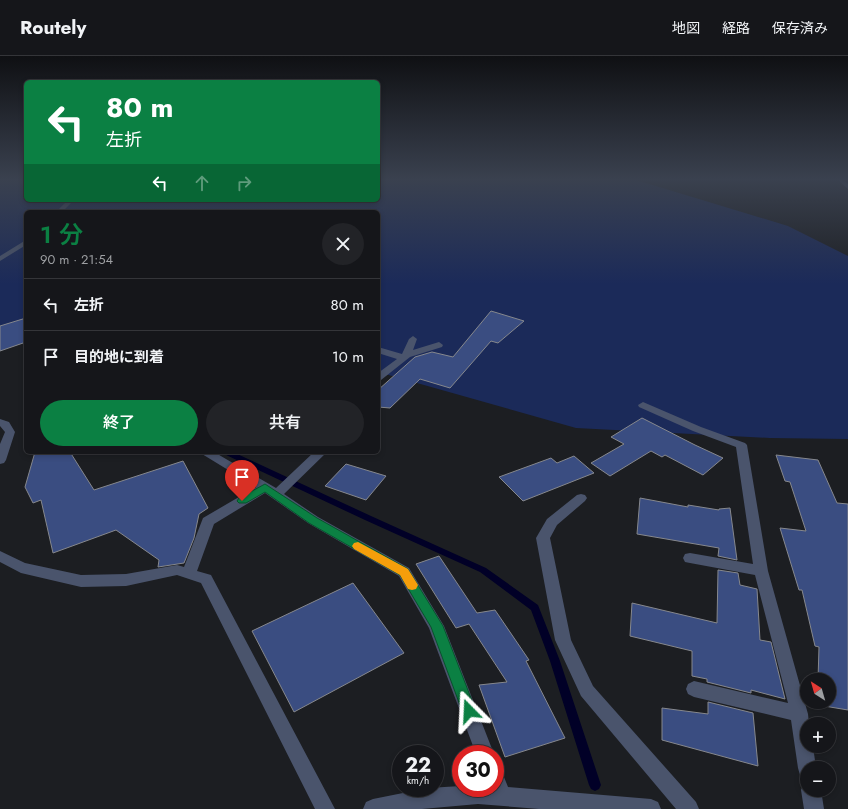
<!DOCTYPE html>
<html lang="ja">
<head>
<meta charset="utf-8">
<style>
	:root { --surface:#15161a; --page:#222327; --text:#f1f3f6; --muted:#9d9fa2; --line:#343539; --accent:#0b8043 }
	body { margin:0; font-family:Jost,"Noto Sans JP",sans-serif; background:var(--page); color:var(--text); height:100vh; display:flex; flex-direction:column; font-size:15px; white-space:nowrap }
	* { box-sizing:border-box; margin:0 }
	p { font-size:13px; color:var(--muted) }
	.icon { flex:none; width:22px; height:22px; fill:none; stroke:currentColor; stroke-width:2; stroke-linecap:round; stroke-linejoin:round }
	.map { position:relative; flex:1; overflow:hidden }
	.panel { position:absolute; left:24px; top:154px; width:356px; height:244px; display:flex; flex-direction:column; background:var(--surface); border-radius:6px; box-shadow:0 2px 6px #0003,0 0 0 1px var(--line) }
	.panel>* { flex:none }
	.banner { position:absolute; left:24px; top:24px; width:356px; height:122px; border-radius:6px; box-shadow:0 2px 6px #0003,0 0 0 1px var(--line); background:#0b8043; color:#fff; overflow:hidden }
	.needle { width:26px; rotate:323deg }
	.fabs { position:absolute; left:800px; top:617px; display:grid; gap:8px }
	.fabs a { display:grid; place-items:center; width:36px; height:36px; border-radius:50%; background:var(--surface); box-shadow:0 2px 6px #0003,0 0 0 1px var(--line); font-size:20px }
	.speed { position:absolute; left:392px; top:689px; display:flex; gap:8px; font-size:20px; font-weight:700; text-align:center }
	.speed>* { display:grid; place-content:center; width:52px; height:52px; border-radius:50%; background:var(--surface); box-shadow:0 2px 6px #0003,0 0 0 1px var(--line); line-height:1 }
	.speed small { font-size:10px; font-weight:400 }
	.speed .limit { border:6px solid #d22; background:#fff; color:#111 }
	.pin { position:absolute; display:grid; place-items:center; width:34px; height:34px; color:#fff; margin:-41px -17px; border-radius:50% 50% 50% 0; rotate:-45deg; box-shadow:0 0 4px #0007 }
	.pin .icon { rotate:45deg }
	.me { position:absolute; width:44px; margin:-22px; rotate:339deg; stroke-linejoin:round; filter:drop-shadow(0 0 3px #0008) }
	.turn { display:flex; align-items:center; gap:14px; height:84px; padding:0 16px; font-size:18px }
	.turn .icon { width:52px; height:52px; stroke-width:2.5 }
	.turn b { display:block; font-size:28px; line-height:34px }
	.lanes { display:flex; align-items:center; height:38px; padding:0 16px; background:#0003; justify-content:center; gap:20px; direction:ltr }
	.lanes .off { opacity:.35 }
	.round { display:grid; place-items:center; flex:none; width:42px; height:42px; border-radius:21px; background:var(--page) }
	.head { display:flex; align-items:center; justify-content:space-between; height:68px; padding:0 16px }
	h1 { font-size:24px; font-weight:600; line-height:30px; color:var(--accent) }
	.action { display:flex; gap:8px; margin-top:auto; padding:8px 16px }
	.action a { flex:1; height:46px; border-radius:24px; background:var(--accent); color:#fff; font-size:16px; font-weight:600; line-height:46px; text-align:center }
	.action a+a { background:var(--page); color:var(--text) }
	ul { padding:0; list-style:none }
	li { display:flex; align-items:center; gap:12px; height:52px; padding:0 16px; border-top:1px solid var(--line) }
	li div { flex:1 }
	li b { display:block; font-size:15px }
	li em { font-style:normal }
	header { display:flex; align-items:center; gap:24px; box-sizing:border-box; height:56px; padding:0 20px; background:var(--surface); border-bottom:1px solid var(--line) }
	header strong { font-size:19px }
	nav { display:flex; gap:22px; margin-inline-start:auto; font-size:14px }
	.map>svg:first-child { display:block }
</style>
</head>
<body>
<header>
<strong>Routely</strong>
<nav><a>地図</a><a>経路</a><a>保存済み</a></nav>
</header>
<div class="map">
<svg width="848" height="753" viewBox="0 0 848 753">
	<rect width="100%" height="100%" fill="#1c1e22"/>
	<polygon fill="#1b2a59" points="0,123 26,123 26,144 378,144 378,123 633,123 788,170 848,200 848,383 770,382 576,372 378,316 378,156 26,156 26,287 0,290"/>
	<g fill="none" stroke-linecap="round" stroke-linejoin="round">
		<polygon fill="#010027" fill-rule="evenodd" points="223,396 233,396 371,460 486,512 538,549 560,605 601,729 599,733 595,735 591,733 589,729 550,605 531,554 480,516 365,464 224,398"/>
	</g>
	<g fill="#3a4d81" stroke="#86888d">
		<polygon points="491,255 524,265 498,287 491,285 450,332 420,323 390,352 378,351 378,334 415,301 432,296 453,301"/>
		<polygon points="26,262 26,286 0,295 0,270"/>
		<polygon points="642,362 695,389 723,402 703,419 665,399 662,401 651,395 610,420 591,407 624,388 611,381"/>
		<polygon points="35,396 70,396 94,434 183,405 208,452 199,458 194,482 184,507 158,511 159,504 116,474 53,497 41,444 33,447 25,431"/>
		<polygon points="776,399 818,404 837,447 848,448 848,654 818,649 818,646 829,646 829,624 818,624 819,591 815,590 802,534 799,534 780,472 806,475 790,426 785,425"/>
		<polygon points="574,400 594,417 523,445 499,421 551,402 557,407"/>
		<polygon points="346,408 386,420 366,444 325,430"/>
		<polygon points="640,442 688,451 688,449 719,454 719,453 730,452 737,504 718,500 719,492 637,478"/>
		<polygon points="439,500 477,557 495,554 529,604 526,605 565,682 505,701 479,629 507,626 469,568 456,572 416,508"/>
		<polygon points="718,514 738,517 740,529 757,533 760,584 771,586 785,643 751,634 751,637 707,626 707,623 692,620 692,595 630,580 632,547 717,567"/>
		<polygon points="353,527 404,597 294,656 252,575"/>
		<polygon points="708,646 753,657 758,710 662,684 662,652 708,658"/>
	</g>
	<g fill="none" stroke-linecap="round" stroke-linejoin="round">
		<g fill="#4a546c" fill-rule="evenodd">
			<polygon points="837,123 842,123 848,128 848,133"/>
			<polygon points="68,144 74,144 62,156 56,156"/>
			<polygon points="26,184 26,189 0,205 0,200"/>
			<polygon points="413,280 417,283 413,294 439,286 443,289 442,291 410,301 381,324 378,325 378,317 397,303 378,297 378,291 402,298 409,283"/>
			<polygon points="643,346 701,371 745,387 747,389 768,515 808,658 809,668 807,668 807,690 813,690 816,712 807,712 807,721 800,719 798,712 791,664 694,641 688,638 686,633 688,628 694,625 788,647 755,519 690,507 685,506 683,502 685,498 690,497 753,508 736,391 693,375 639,351 638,349"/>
			<polygon points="0,363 9,366 15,376 6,404 4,407 0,408 0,388 5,376 0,370"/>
			<polygon points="200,396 214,396 276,432 314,396 327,396 284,438 318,461 409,512 444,570 494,698 476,698 429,572 399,520 308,467 265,437 214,468 197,515 211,519 335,753 315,753 201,527 177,519 126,530 81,531 21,517 0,506 0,495 25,507 81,519 126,518 177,509 184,511 203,462 256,431 202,398"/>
			<polygon points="581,438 585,439 587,442 585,445 557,469 550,482 571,584 593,630 696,746 699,753 676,753 581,640 555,584 536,482 547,463 577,439"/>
			<polygon points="495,714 502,716 508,731 651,743 658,746 661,753 539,753 478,748 422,753 363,753 366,746 373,743 428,732 461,730 461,732 495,732"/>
			<polygon points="807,726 807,734 821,734 824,753 804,753 801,734 804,727"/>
		</g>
	</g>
	<linearGradient id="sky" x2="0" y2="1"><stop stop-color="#0f1013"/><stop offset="0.54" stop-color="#3a414f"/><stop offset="1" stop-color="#3a414f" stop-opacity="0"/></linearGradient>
	<rect width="848" height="228" fill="url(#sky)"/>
	<polygon fill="#0b8043" stroke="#07532c" points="265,428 317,462 408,513 443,570 476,655 474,660 469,662 464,660 431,571 400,519 309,467 265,436 246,447 239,447 237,445 239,442"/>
	<polygon fill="#f59e0b" points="358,486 408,513 418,529 416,533 412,534 408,533 400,519 354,493 352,490 354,487"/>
</svg>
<div class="fabs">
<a><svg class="needle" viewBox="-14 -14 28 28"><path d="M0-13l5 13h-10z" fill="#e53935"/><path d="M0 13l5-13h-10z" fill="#9d9fa2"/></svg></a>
<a>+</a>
<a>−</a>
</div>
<div class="speed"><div>22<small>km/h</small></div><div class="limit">30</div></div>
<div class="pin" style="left:242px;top:445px;background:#d93025"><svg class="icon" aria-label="arrive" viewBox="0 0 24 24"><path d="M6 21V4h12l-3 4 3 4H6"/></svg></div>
<svg class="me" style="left:469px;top:655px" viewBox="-20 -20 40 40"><path d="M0-17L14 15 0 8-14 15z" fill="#0b8043" stroke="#fff" stroke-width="4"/></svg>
<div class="banner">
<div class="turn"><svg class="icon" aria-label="left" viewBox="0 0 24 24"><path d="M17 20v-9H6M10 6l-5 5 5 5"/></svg><div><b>80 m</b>左折</div></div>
<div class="lanes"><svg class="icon" aria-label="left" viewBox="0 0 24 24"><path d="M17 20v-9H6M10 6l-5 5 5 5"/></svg><svg class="icon off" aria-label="ahead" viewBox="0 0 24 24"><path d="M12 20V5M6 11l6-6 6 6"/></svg><svg class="icon off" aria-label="right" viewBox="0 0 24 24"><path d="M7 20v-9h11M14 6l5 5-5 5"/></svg></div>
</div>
<section class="panel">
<div class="head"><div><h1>1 分</h1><p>90 m · 21:54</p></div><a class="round"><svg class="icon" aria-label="close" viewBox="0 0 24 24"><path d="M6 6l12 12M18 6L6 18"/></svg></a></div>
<ul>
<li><svg class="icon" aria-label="left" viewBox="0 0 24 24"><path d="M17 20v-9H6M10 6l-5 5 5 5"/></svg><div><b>左折</b></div><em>80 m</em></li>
<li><svg class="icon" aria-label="arrive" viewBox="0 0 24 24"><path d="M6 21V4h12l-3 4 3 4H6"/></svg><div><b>目的地に到着</b></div><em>10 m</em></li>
</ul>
<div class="action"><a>終了</a><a>共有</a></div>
</section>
</div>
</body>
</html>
